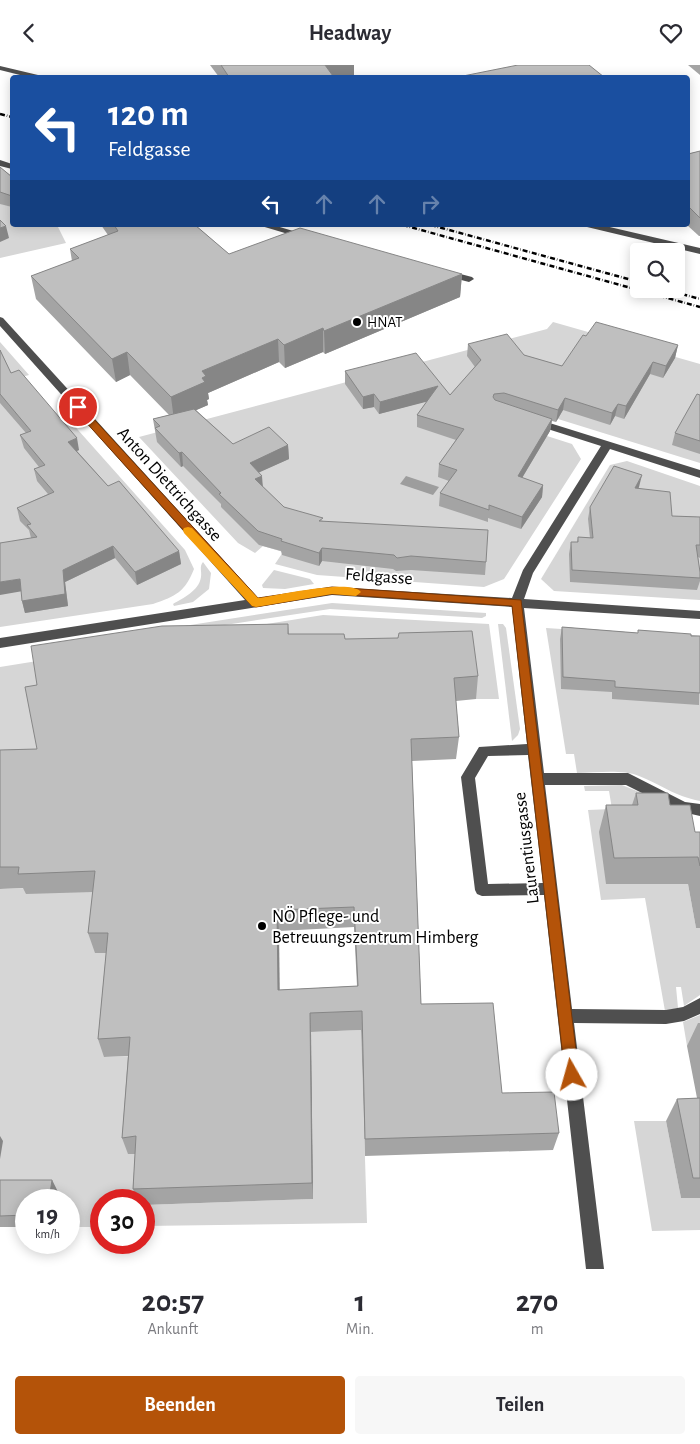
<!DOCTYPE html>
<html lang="de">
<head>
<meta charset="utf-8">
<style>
	:root { --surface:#fff; --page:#f7f7f7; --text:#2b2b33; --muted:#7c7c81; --accent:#b45309 }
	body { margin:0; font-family:"Alegreya Sans",sans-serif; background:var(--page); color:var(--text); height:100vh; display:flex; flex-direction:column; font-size:19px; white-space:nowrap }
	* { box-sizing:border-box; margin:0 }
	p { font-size:16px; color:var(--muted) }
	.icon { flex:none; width:28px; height:28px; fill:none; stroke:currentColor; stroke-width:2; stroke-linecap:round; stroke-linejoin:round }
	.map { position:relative; height:1204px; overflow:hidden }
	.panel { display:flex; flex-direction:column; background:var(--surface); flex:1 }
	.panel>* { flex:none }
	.top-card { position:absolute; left:10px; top:10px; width:680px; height:152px; border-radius:5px; box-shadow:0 2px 12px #0003; background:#1a4fa0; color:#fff; overflow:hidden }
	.fabs { position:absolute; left:630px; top:178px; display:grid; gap:10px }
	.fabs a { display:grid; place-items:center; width:55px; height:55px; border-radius:5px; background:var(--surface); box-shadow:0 2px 12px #0003; font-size:25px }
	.speed { position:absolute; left:15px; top:1124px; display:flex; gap:10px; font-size:25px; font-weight:700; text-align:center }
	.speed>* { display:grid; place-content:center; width:65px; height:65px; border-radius:50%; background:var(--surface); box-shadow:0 2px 12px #0003; line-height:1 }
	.speed small { font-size:12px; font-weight:400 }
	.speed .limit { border:8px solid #d22; background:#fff; color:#111 }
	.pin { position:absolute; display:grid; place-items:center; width:42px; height:42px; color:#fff; margin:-21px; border:2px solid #fff; border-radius:50%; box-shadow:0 1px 5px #0007 }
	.me { position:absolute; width:55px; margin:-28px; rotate:353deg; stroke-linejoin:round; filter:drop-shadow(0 0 4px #0008) }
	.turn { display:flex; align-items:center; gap:18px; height:105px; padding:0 15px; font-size:22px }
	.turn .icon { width:65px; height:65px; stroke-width:2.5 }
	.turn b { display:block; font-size:35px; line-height:42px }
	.lanes { display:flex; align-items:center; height:48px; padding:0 15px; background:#0003; justify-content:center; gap:25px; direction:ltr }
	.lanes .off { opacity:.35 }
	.eta { display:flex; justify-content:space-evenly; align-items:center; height:85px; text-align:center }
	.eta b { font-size:30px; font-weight:700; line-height:35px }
	.button { display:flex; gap:10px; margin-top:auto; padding:10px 15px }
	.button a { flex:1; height:58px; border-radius:5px; background:var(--accent); color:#fff; font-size:20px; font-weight:700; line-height:58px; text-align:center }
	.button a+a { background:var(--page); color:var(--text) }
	header { display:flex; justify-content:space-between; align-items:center; height:65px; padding:0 15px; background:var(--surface); font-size:22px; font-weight:700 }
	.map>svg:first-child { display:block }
</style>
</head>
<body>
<header><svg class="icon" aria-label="back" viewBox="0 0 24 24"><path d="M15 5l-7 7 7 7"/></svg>Headway<svg class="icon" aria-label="heart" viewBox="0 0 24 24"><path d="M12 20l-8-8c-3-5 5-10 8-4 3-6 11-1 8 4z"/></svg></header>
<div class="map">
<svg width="700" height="1204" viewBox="0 0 700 1204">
	<rect width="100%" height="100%" fill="#fff"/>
	<g fill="#d6d6d6">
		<polygon points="0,103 12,111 12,160 57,160 66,178 0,193"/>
		<polygon points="553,257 700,299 700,398 497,335 485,351 572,379 581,394 504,514 484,522 317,510 275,499 283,487 263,481 255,488 238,478 139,372 547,264"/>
		<path d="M0,277l29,33 -11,3 34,50 18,-7 115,129 9,19c-9,23 -18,27 -41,35l-153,23z"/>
		<polygon points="627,396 700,421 700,535 554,526 541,514 610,400"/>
		<path d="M203,497l8,11 -2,16 -16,13 -19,4 -1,-2c10,-6 26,-13 28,-27 1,-6 -2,-10 2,-15z"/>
		<polygon points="274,505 310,514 314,519 285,524 263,523 262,520"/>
		<polygon points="332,538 486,548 486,551 482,553 330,544 173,568 171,563"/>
		<polygon points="323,550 489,559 499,634 476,634 470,589 123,657 0,714 0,602"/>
		<polygon points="498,559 503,559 506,563 520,664 518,670 512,676"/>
		<path d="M546,563l154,10v163c-26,-5 -38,-16 -61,-25 -18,-7 -43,-3 -62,-3l-3,-19h-8z"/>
		<polygon points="622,720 654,733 607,819 688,819 696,863 700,863 700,930 684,941 681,922 676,922 678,943 665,946 645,833 601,835 588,745 612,744 609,726 585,726 584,721"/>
		<polygon points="27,823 129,826 114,888 104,992 135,991 128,1089 142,1088 139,1135 101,1135 101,1162 69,1162 69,1135 26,1135 26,1162 0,1162 0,824"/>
		<polygon points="700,950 700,981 687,981 683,957"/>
		<polygon points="361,965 367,1158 144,1161 144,1140 313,1134 311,967"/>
		<polygon points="634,1056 666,1056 681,1133 700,1133 700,1165 652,1166"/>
	</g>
	<polygon fill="#9d9d9d" points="406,411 439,422 433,430 400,419"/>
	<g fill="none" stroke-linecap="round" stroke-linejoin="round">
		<g fill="#4f4f4f" fill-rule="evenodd">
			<polygon points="0,1 38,10 39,12 28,12 0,5"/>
			<polygon points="0,95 12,99 12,104 0,101"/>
			<polygon points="258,160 273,160 310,171 305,174"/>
			<polygon points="586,160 601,160 700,183 700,189 587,162"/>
			<polygon points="445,205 472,212 474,214 469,217 442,210 440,208"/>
			<path d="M0,252l3,1 255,280 74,-11 180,11 11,-28 78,-124 -69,-22 -1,-2 1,-2h8l160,50v8l-90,-29 -77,124 -9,26 176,12v8l-176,-11 20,165h84l57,29 15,2v12l-22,-5 -52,-26h-81l27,224 94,1 17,-3 17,-9v16l-16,7 -18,3 -92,-1 30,246h-18l-42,-374 -62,1 -5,-2 -2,-4 -14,-113 18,-30 48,-3 -15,-137 -180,-12 -332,53v-10l245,-38 -245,-274zM528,690l15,128 -55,1 -13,-106 13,-22z"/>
		</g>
		<g stroke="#000" stroke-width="2.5" stroke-dasharray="5 2 0.5 2" stroke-linecap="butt">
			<polyline points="0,49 12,52"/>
			<polyline points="403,160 700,242"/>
			<polyline points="431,160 639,217"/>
			<polyline points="664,224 700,234"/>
		</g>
	</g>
	<g fill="#a4a4a4" fill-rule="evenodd">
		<polygon points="210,0 354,0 354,12 219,12"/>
		<polygon points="688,0 700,0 700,10"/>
		<polygon points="700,86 700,171 699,171 687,160 688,89"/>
		<polygon points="0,102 12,112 12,142 0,139"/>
		<polygon points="101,160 195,160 229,189 462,209 460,232 325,289 323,287 285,303 279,297 208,328 209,334 207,335 208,340 196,345 233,379 288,380 289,394 259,407 263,422 284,442 323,456 486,497 485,510 411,505 396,506 393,504 322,496 319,501 282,490 281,486 259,480 221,442 221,439 183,401 181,402 157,377 153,354 169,350 130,310 116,317 36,234 31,211 72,196 70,184 108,170"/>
		<polygon points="586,271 678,280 675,293 663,313 650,309 624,354 615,351 610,360 563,345 556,357 552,356 550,366 522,413 543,420 542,432 521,464 488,453 488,457 439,441 440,428 449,416 438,412 439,399 456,375 417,362 417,350 427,336 379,349 374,342 363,344 345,319 345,306 450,330 475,302 467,291 468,279 524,290 562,301"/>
		<polygon points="0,285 11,308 79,385 77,386 108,421 179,486 181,499 137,520 115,493 65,517 68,541 25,548 22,536 31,473 29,465 20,456 17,443 48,429 37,416 34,404 39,402 24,383 20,370 26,368 0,338"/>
		<polygon points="700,330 700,389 672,380 675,368"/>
		<polygon points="639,422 638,424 672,451 700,452 700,493 698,492 700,507 700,516 697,525 570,517 569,489 571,477 577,477 578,472 590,473 588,454 590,442"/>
		<path d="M288,559l1,10 56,5 133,37 -2,23 -20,2 3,36 -3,22 -44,2 9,243 81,89 57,40 -6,17 -188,6 -4,-126 -50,2 2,167 -169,6v-5h-7l-4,-11 2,-35h-7l-6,-16 6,-82 -24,1 -6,-18 8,-86h-11l-7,-20 5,-41 -67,2 -3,-6 -23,1v-139l37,-1zM354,862l3,59 -78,4v-59z"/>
		<polygon points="562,562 638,568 638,565 700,571 699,640 612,634 612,627 561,624 560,574"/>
		<polygon points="636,728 670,740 695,767 700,767 700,863 696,863 688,819 606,819 599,767 606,740 632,740"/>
		<polygon points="698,958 700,958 700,1133 681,1133 666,1056 677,1034 697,1033 687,981"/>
		<polygon points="0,1115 52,1115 58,1127 57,1135 26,1135 26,1162 0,1162"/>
	</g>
	<g fill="#868686">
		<rect x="325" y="0" width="29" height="12"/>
		<polygon points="6,161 9,173 0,177 0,163"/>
		<polygon points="462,209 460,232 325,289 324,266"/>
		<polygon points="323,263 323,287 285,303 284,280"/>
		<polygon points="278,274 279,297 208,328 209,334 207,335 208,340 174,355 171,332 202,306"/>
		<polygon points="678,280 675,293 663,313 666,301"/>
		<polygon points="127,287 130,310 116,317 112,294"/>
		<polygon points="653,297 650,309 624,354 626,341"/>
		<polygon points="438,321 437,334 379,349 380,337"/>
		<polygon points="374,329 374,342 363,344 363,332"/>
		<polygon points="565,333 563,345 556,357 558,345"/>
		<polygon points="618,339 615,351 610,360 612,348"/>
		<polygon points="552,354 550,366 516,423 518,411"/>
		<polygon points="77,373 79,385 70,389 68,377"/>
		<polygon points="288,380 289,394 251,411 250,398"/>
		<polygon points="182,387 183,401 181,402 179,388"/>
		<polygon points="642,410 639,422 632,435 635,423"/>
		<polygon points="262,411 263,424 255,414"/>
		<polygon points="543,420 542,432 521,464 522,452"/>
		<polygon points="113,481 115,493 65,517 68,541 25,548 22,536 63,505"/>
		<polygon points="322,483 322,496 319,501 319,488"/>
		<polygon points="179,486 181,499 137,520 135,507"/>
		<polygon points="20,514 23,526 0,530 0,517"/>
		<polygon points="277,845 279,866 280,944 278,925"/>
		<polygon points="310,948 311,967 313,1134 312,1118"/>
		<polygon points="0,1071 3,1076 0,1094"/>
		<polygon points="52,1115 58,1127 57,1135 49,1135"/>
	</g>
	<g fill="#bfbfbf" stroke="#868686" fill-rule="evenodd">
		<polygon points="221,0 325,0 333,11 327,12 229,12"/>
		<polygon points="518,0 589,0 604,12 458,12"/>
		<polygon points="700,86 700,153 688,141 688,89"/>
		<polygon points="0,102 12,112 12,131 0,127"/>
		<polygon points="0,155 6,161 0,163"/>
		<polygon points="114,160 195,160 229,189 300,163 462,209 324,266 323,263 284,280 278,274 202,306 206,311 202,313 205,317 171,332 127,287 112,294 31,211 79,193 70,184 118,166"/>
		<polygon points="596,257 678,280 666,301 653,297 626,341 618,339 612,348 565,333 558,345 504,328 494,329 493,332 495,335 552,354 518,411 543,420 522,452 489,440 489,445 440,428 457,405 439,399 464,364 417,350 438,321 380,337 374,329 363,332 345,306 416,288 450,330 481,295 468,279 507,269 524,290 562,301 583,270 586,271"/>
		<polygon points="0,285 11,308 19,305 77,373 68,377 108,421 119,416 179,486 135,507 113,481 63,505 65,529 22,536 20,514 0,517 0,478 37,472 27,460 31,459 17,443 54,427 34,404 45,400 20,370 31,366 0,329"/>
		<polygon points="697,329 700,330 700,376 675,368"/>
		<polygon points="194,344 233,379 269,362 288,380 250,398 262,411 255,414 284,442 323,453 319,456 488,465 486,497 411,491 397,493 394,490 322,483 319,488 281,476 282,474 258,466 219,429 221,428 182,387 179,388 155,363 160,361 153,354"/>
		<polygon points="614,401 642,410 635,423 670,427 672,451 700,452 700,480 696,480 700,507 700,513 572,505 571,477 578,477 578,472 593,473 590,442"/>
		<path d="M288,559v10h56l1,5 53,-1 1,-5 73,-2 6,45 -24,2 5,59 -48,2 10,265 72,-1 9,90 52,-1 5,41 -194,6 -3,-128 -52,2 2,170 -179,6 3,-53 -14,2 8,-101 -32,2 10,-106h-20l7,-62 -77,3 1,-7h-19v-117l37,-1 -12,-62 12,-2 -6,-39 131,-20zM354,842l4,79 -80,4 -1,-80z"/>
		<polygon points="562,562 638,568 638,565 691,569 691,571 700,571 700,628 615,622 615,616 563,612"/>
		<polygon points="636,728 668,728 670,740 690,740 695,767 700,767 700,801 698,792 614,793 606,740 638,740"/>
		<polygon points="700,1033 700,1113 693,1113 677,1034"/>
		<polygon points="0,1115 52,1115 49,1135 26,1135 26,1150 0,1151"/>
	</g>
	<polygon fill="#b45309" stroke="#753606" points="78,339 81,340 258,533 332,522 521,535 579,1010 577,1015 572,1017 567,1015 565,1010 512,541 332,529 256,542 252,541 74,344 74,340"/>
	<path fill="#f59e0b" d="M188,462l4,1 66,70c18,-2 93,-20 103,-6l-5,4 -24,-2 -76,13 -4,-1 -68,-73 -1,-3 1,-2z"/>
	<g fill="#000" stroke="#fff" stroke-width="2">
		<circle cx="357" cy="257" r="5"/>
		<circle cx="262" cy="861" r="5"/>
	</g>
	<g text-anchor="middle" stroke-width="4" stroke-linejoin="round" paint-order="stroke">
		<g font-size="15" fill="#000" stroke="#fff" text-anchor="start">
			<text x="367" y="262">HNAT</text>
		</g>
		<g font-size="18" fill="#000" stroke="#fff">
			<text transform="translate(170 419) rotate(48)" y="6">Anton Diettrichgasse</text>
			<text transform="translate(379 511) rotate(4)" y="6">Feldgasse</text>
			<text transform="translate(526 783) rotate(-97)" y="6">Laurentiusgasse</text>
		</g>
		<g font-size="18" fill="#000" stroke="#fff" text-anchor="start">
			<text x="272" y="857">NÖ Pflege- und<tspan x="272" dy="21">Betreuungszentrum Himberg</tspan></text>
		</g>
	</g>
</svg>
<div class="fabs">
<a><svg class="icon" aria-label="search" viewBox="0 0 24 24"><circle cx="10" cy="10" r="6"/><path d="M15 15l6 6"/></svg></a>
</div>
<div class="speed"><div>19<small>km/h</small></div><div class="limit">30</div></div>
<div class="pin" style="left:78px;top:342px;background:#d93025"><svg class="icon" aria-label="arrive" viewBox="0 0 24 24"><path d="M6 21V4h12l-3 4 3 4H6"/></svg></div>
<svg class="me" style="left:572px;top:1010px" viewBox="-20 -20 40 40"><circle r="19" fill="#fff"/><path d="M0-13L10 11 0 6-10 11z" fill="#b45309"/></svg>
<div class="top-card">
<div class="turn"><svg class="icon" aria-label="left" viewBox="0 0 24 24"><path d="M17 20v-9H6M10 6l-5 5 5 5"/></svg><div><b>120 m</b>Feldgasse</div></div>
<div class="lanes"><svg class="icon" aria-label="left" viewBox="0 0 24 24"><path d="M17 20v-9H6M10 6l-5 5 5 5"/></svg><svg class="icon off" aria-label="ahead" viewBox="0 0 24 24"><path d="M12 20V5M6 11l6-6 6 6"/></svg><svg class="icon off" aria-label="ahead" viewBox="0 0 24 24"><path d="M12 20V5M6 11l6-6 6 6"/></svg><svg class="icon off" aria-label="right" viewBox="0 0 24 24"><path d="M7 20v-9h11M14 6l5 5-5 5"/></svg></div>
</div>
</div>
<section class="panel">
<div class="eta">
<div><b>20:57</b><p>Ankunft</p></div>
<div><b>1</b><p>Min.</p></div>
<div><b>270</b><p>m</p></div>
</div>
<div class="button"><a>Beenden</a><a>Teilen</a></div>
</section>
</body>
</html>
